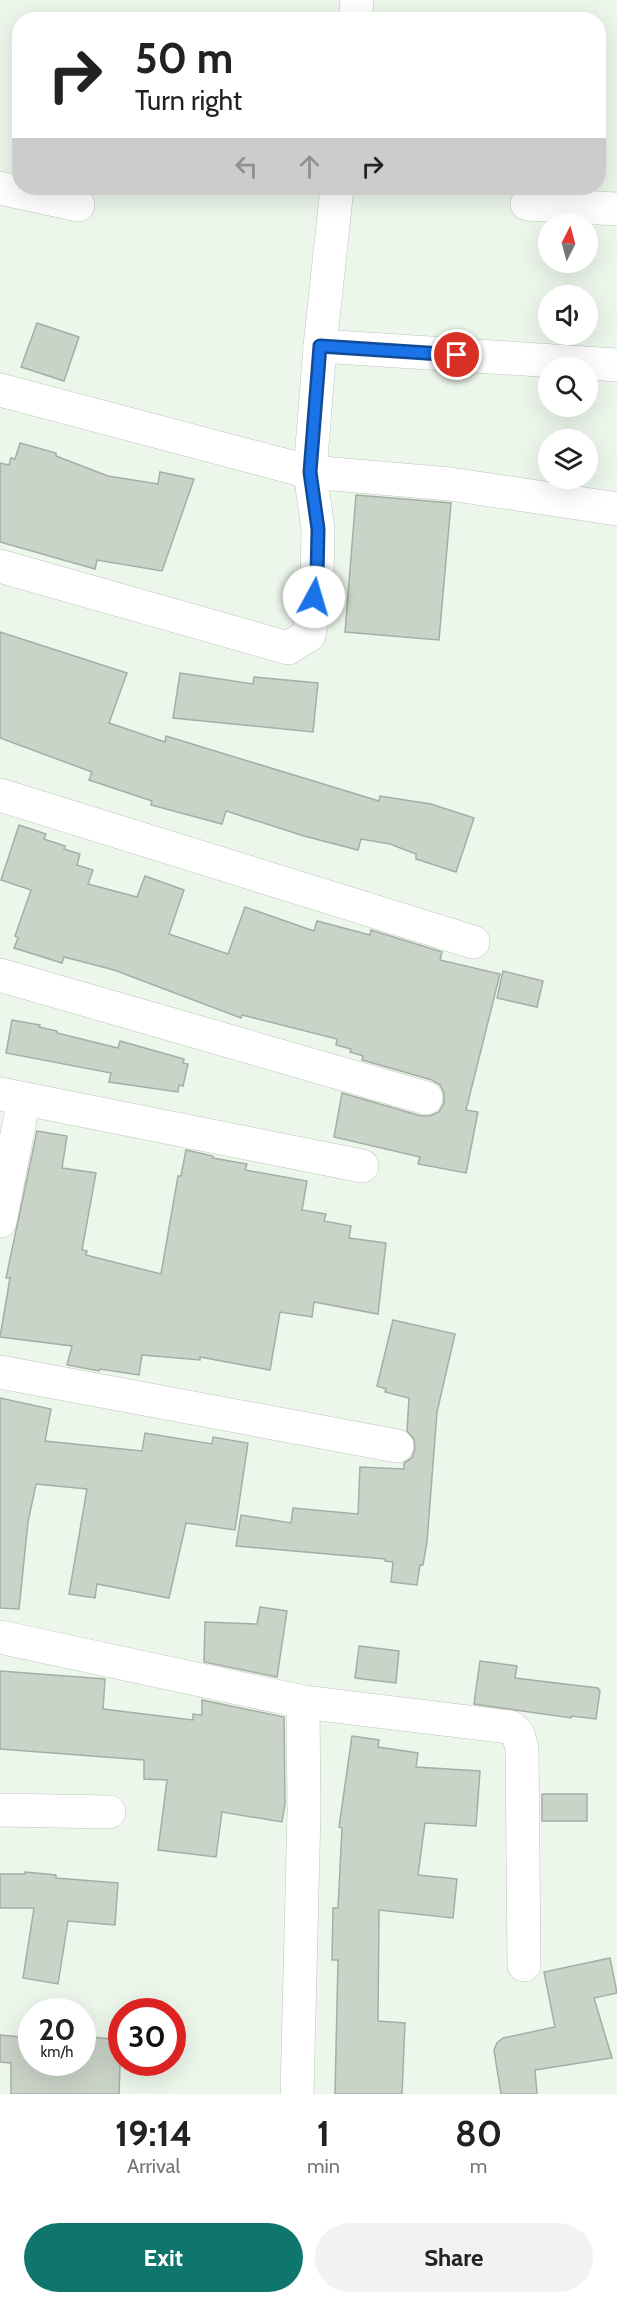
<!DOCTYPE html>
<html lang="en">
<head>
<meta charset="utf-8">
<style>
	:root { --surface:#fff; --page:#f2f2f2; --text:#222; --muted:#767676; --accent:#0f766e }
	body { margin:0; font-family:Cabin,sans-serif; background:var(--page); color:var(--text); height:100vh; display:flex; flex-direction:column; font-size:22px; white-space:nowrap }
	* { box-sizing:border-box; margin:0 }
	p { font-size:20px; color:var(--muted) }
	.icon { flex:none; width:33px; height:33px; fill:none; stroke:currentColor; stroke-width:2; stroke-linecap:round; stroke-linejoin:round }
	.map { position:relative; height:2094px; overflow:hidden }
	.details { display:flex; flex-direction:column; background:var(--surface); flex:1 }
	.details>* { flex:none }
	.hud { position:absolute; left:12px; top:12px; width:594px; height:183px; border-radius:24px; box-shadow:0 6px 24px #0002; background:#fff; color:var(--text); overflow:hidden }
	.needle { width:39px; rotate:6deg }
	.buttons { position:absolute; left:538px; top:213px; display:grid; gap:12px }
	.buttons a { display:grid; place-items:center; width:60px; height:60px; border-radius:50%; background:var(--surface); box-shadow:0 6px 24px #0002; font-size:30px }
	.speed { position:absolute; left:18px; top:1998px; display:flex; gap:12px; font-size:30px; font-weight:700; text-align:center }
	.speed>* { display:grid; place-content:center; width:78px; height:78px; border-radius:50%; background:var(--surface); box-shadow:0 6px 24px #0002; line-height:1 }
	.speed small { font-size:15px; font-weight:400 }
	.speed .limit { border:9px solid #d22; background:#fff; color:#111 }
	.pin { position:absolute; display:grid; place-items:center; width:51px; height:51px; color:#fff; margin:-26px; border:3px solid #fff; border-radius:50%; box-shadow:0 2px 6px #0007 }
	.me { position:absolute; width:66px; margin:-33px; rotate:6deg; stroke-linejoin:round; filter:drop-shadow(0 0 4px #0008) }
	.turn { display:flex; align-items:center; gap:21px; height:126px; padding:0 24px; font-size:27px }
	.turn .icon { width:78px; height:78px; stroke-width:2.5 }
	.turn b { display:block; font-size:42px; line-height:51px }
	.lanes { display:flex; align-items:center; height:57px; padding:0 24px; background:#0003; justify-content:center; gap:30px; direction:ltr }
	.lanes .off { opacity:.35 }
	.eta { display:flex; justify-content:space-evenly; align-items:center; height:102px; text-align:center }
	.eta b { font-size:36px; font-weight:800; line-height:42px }
	.cta { display:flex; gap:12px; margin-top:auto; padding:12px 24px }
	.cta a { flex:1; height:69px; border-radius:36px; background:var(--accent); color:#fff; font-size:24px; font-weight:800; line-height:69px; text-align:center }
	.cta a+a { background:var(--page); color:var(--text) }
	.map>svg:first-child { display:block }
</style>
</head>
<body>
<div class="map">
<svg width="617" height="2094" viewBox="0 0 617 2094">
	<rect width="100%" height="100%" fill="#ecf6eb"/>
	<g fill="#cad3c8" stroke="#a5aea4" stroke-width="1.5">
		<polygon points="37,323 79,337 64,381 21,367"/>
		<polygon points="20,443 56,453 56,456 108,476 158,484 160,472 194,479 162,571 97,560 95,569 0,542 0,463 9,465 11,458 15,459"/>
		<polygon points="356,495 451,503 439,640 345,632"/>
		<polygon points="0,632 127,673 109,723 165,742 166,736 379,801 380,796 431,804 474,818 456,872 416,859 416,854 390,844 361,839 358,850 304,836 226,811 222,824 151,805 152,801 89,780 92,772 0,738"/>
		<polygon points="180,673 253,684 254,677 318,683 313,732 173,718"/>
		<polygon points="19,825 46,834 44,839 65,846 64,849 80,854 77,865 93,870 88,884 137,897 145,876 184,890 169,934 228,954 245,907 314,931 317,921 370,935 371,930 442,952 440,960 500,974 466,1110 478,1112 466,1173 418,1164 420,1157 334,1137 342,1093 421,1116 430,1116 439,1112 444,1103 444,1093 440,1085 432,1080 362,1060 363,1056 350,1052 351,1049 336,1045 337,1039 242,1015 241,1018 114,970 64,957 62,963 14,948 18,938 15,936 31,890 1,880"/>
		<polygon points="503,971 543,981 537,1007 497,998"/>
		<polygon points="12,1020 40,1025 39,1027 57,1031 57,1033 118,1048 120,1041 184,1059 183,1063 188,1064 183,1086 179,1085 178,1092 109,1082 111,1073 6,1053"/>
		<polygon points="37,1131 67,1136 62,1168 96,1173 82,1250 87,1251 86,1255 161,1274 178,1176 181,1176 186,1150 213,1156 213,1158 247,1164 245,1170 307,1181 302,1210 326,1214 324,1221 351,1226 349,1238 386,1243 378,1314 314,1302 312,1317 280,1312 270,1370 200,1357 200,1360 142,1355 139,1375 100,1369 99,1371 67,1365 72,1346 0,1337 10,1278 6,1278"/>
		<polygon points="393,1320 455,1334 437,1412 427,1542 423,1565 420,1565 417,1585 391,1582 393,1562 385,1561 385,1559 236,1546 241,1515 291,1523 293,1508 358,1514 360,1467 404,1469 404,1463 412,1458 415,1449 414,1439 407,1431 409,1398 385,1392 386,1389 377,1386"/>
		<polygon points="0,1398 51,1409 45,1441 142,1451 145,1433 212,1444 213,1437 248,1443 235,1530 186,1523 169,1598 97,1584 95,1598 69,1594 87,1489 36,1484 28,1522 19,1609 0,1608"/>
		<polygon points="260,1607 287,1611 277,1677 204,1662 205,1622 257,1624"/>
		<polygon points="359,1646 399,1651 396,1683 355,1678"/>
		<polygon points="480,1661 517,1666 515,1678 598,1688 600,1691 596,1719 571,1716 571,1718 474,1704"/>
		<polygon points="0,1671 105,1679 103,1709 193,1720 193,1714 202,1715 202,1700 284,1717 285,1804 282,1822 222,1812 216,1857 158,1850 167,1780 144,1779 144,1760 0,1749"/>
		<polygon points="352,1736 379,1740 378,1747 418,1753 416,1767 480,1771 476,1826 425,1823 418,1875 457,1879 453,1918 379,1910 378,2021 405,2023 402,2094 335,2094 338,1960 332,1960 333,1908 338,1908 342,1828 339,1827"/>
		<rect x="542" y="1794" width="45" height="27"/>
		<polygon points="25,1872 56,1875 56,1878 118,1883 115,1925 68,1921 58,1984 23,1978 34,1908 0,1908 0,1874 25,1874"/>
		<polygon points="610,1958 617,1993 594,1998 612,2058 535,2070 537,2094 501,2094 494,2050 497,2043 503,2038 555,2027 544,1972"/>
		<polygon points="0,2035 32,2038 32,2062 82,2062 82,2036 121,2040 119,2094 11,2094 11,2063 0,2062"/>
	</g>
	<g fill="none" stroke-linecap="round" stroke-linejoin="round">
		<defs>
			<g id="minor">
				<polyline points="355,20 357,0"/>
				<polyline points="0,188 78,205"/>
				<polyline points="337,188 320,346 310,472 450,484 617,509"/>
				<polyline points="527,204 617,209"/>
				<polyline points="320,346 617,365"/>
				<polyline points="0,390 310,472 318,529 317,577 309,635 288,648 0,566"/>
				<polyline points="0,795 473,942"/>
				<polyline points="0,975 426,1098"/>
				<polyline points="0,1094 362,1166"/>
				<polyline points="0,1221 24,1099"/>
				<polyline points="0,1372 397,1446"/>
				<polyline points="0,1637 303,1702 510,1727 518,1734 522,1748 524,1965"/>
				<polyline points="0,1810 109,1812"/>
				<polyline points="297,2094 304,1812 303,1702"/>
			</g>
		</defs>
		<use href="#minor" stroke="#bcc6bb" stroke-width="34"/>
		<use href="#minor" stroke="#fff" stroke-width="33"/>
	</g>
	<g fill="none" stroke-linecap="round" stroke-linejoin="round">
		<defs>
			<polyline id="route" points="314,597 317,577 318,529 310,472 320,346 457,355"/>
		</defs>
		<use href="#route" stroke="#114b97" stroke-width="15"/>
		<use href="#route" stroke="#1a73e8" stroke-width="10"/>
	</g>
</svg>
<div class="buttons">
<a><svg class="needle" viewBox="-14 -14 28 28"><path d="M0-13l5 13h-10z" fill="#e53935"/><path d="M0 13l5-13h-10z" fill="#767676"/></svg></a>
<a><svg class="icon" aria-label="sound" viewBox="0 0 24 24"><path d="M4 9h4l5-4v14l-5-4H4zM17 9q2 3 0 6"/></svg></a>
<a><svg class="icon" aria-label="search" viewBox="0 0 24 24"><circle cx="10" cy="10" r="6"/><path d="M15 15l6 6"/></svg></a>
<a><svg class="icon" aria-label="layers" viewBox="0 0 24 24"><path d="M12 4l9 5-9 5-9-5zM3 14l9 5 9-5"/></svg></a>
</div>
<div class="speed"><div>20<small>km/h</small></div><div class="limit">30</div></div>
<div class="pin" style="left:457px;top:355px;background:#d93025"><svg class="icon" aria-label="arrive" viewBox="0 0 24 24"><path d="M6 21V4h12l-3 4 3 4H6"/></svg></div>
<svg class="me" style="left:314px;top:597px" viewBox="-20 -20 40 40"><circle r="19" fill="#fff"/><path d="M0-13L10 11 0 6-10 11z" fill="#1a73e8"/></svg>
<div class="hud">
<div class="turn"><svg class="icon" aria-label="right" viewBox="0 0 24 24"><path d="M7 20v-9h11M14 6l5 5-5 5"/></svg><div><b>50 m</b>Turn right</div></div>
<div class="lanes"><svg class="icon off" aria-label="left" viewBox="0 0 24 24"><path d="M17 20v-9H6M10 6l-5 5 5 5"/></svg><svg class="icon off" aria-label="ahead" viewBox="0 0 24 24"><path d="M12 20V5M6 11l6-6 6 6"/></svg><svg class="icon" aria-label="right" viewBox="0 0 24 24"><path d="M7 20v-9h11M14 6l5 5-5 5"/></svg></div>
</div>
</div>
<section class="details">
<div class="eta">
<div><b>19:14</b><p>Arrival</p></div>
<div><b>1</b><p>min</p></div>
<div><b>80</b><p>m</p></div>
</div>
<div class="cta"><a>Exit</a><a>Share</a></div>
</section>
</body>
</html>
